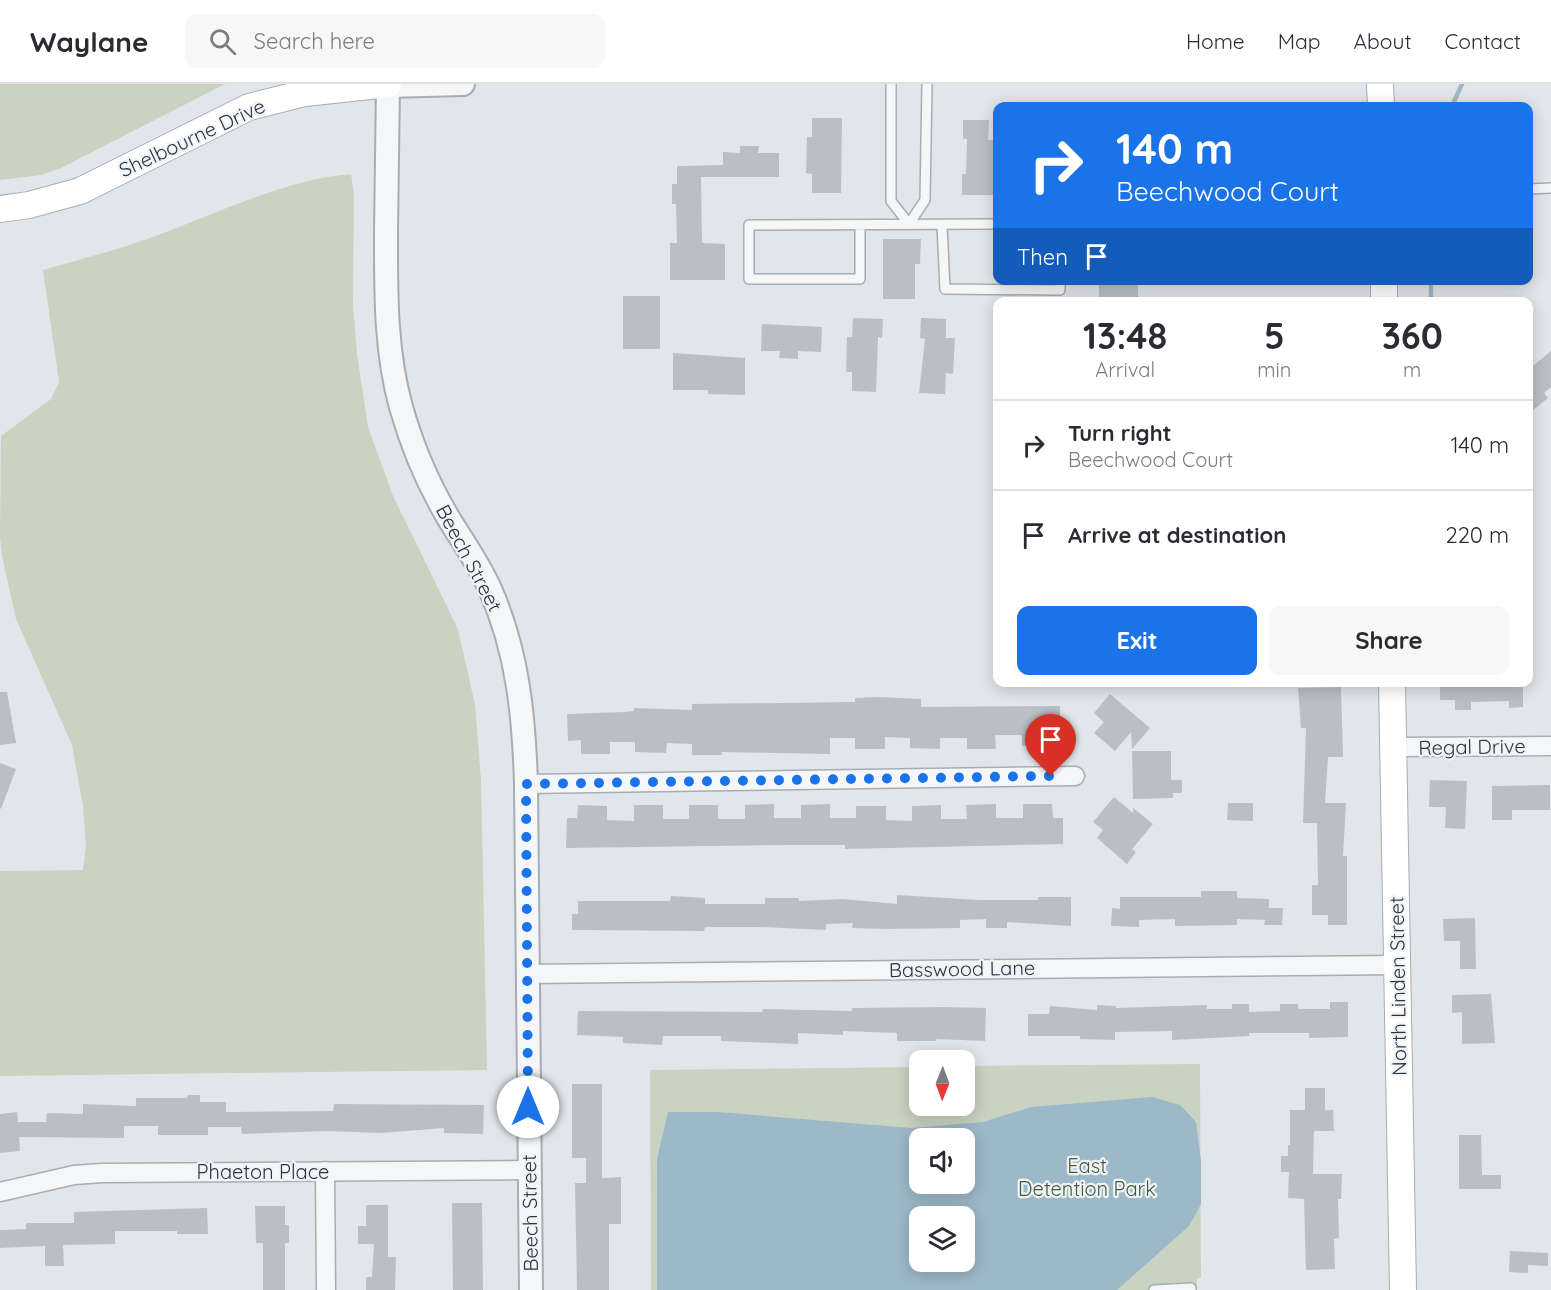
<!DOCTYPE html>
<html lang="en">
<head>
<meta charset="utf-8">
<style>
	:root { --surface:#fff; --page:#f7f7f7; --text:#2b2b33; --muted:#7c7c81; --line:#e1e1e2; --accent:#1a73e8 }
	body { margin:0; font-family:Quicksand,sans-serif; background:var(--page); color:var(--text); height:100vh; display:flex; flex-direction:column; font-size:22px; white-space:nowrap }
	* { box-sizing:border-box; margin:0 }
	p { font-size:20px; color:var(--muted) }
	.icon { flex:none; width:33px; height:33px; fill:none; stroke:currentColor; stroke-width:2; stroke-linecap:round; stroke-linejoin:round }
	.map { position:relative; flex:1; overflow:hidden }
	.drawer { position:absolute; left:993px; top:213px; width:540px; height:390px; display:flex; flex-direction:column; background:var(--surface); border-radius:12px; box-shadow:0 3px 15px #0003 }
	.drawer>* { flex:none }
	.guide { position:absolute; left:993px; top:18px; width:540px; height:183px; border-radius:12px; box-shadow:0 3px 15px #0003; background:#1a73e8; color:#fff; overflow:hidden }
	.needle { width:39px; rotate:181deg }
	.controls { position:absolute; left:909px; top:966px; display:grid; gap:12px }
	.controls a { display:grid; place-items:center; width:66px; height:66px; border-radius:12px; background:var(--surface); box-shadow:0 3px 15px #0003; font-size:30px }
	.pin { position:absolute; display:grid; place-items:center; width:51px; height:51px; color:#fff; margin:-62px -26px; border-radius:50% 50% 50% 0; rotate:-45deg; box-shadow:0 0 6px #0007 }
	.pin .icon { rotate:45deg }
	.me { position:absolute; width:66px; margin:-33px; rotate:0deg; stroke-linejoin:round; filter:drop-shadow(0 0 4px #0008) }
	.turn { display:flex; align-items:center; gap:21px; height:126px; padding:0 24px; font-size:27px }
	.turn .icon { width:78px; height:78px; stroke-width:2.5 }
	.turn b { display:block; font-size:42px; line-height:51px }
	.then { display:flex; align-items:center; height:57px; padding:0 24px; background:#0003; gap:12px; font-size:22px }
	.eta { display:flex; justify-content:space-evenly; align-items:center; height:102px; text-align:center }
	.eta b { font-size:36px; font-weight:700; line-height:42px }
	.primary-button { display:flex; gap:12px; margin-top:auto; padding:12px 24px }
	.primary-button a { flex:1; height:69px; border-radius:12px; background:var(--accent); color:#fff; font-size:24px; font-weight:700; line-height:69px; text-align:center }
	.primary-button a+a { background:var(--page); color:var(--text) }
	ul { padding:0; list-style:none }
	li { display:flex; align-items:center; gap:18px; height:90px; padding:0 24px; border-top:2px solid var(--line) }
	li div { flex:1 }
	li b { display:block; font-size:22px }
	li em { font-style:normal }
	header { display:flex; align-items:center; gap:36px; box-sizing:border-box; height:84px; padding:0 30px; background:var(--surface); border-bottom:2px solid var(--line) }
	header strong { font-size:28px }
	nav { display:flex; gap:33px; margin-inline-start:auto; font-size:21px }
	.search { width:420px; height:54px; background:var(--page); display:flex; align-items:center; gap:15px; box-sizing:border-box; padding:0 21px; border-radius:12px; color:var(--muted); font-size:22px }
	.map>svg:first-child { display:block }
</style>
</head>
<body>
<header>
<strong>Waylane</strong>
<div class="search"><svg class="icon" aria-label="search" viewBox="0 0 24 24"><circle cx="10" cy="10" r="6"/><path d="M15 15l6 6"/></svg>Search here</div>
<nav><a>Home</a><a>Map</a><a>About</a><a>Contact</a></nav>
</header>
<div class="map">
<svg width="1551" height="1206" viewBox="0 0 1551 1206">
	<rect width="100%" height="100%" fill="#e1e6ea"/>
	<g fill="#c9d3c2" fill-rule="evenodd">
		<polygon points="0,0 225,0 61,84 41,91 0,96"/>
		<path d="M351,90l3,20 -1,111 4,49 11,73 25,69 65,133 17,76 6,75 6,290 -487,6v-205l83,-1 3,-24 -3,-40 -11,-61 -56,-126 -14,-63 -2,-19 1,-101 50,-37 8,-17 -16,-112c38,-11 78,-21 115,-35 62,-23 126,-55 193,-61z"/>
		<path d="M1200,980l1,214 -4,1v11h-546l-1,-220 269,-3 1,39h44l1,-40zM920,1054h44v46h-44zM920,1132h44v46h-44z"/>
	</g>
	<path fill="#9db8c9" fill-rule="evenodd" d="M1152,1013l28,8 16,17 5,39v43l-12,22 -72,64h-460v-131l11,-47h50l193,16 72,-6 48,-15zM920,1054h44v46h-44zM920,1132h44v46h-44z"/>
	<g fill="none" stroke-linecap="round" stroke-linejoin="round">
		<g stroke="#9db8c9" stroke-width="4.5">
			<polyline points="1452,22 1462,0"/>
			<polyline points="1431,218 1431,196"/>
		</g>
	</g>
	<g fill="#b8c0c6">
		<polygon points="812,34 842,34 841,109 812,109 812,90 806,89 807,53 812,53"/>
		<polygon points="963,36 989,36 988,56 995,56 994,111 962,111 962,90 966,90 967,55 963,55"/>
		<polygon points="740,62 759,62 758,69 779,69 779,93 701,93 702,159 725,160 725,196 670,196 670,159 677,159 676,120 672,120 672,100 677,100 677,82 723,81 723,68 740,69"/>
		<polygon points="883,155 921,155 920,180 915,180 915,215 883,215"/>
		<rect x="1099" y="196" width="39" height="22"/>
		<rect x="623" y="212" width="37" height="53"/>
		<polygon points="853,234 883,235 882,254 878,253 876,308 852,307 852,288 846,288 847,253 852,253"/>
		<polygon points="921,234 946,235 946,254 955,254 953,290 946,289 945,310 919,309 925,255 920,254"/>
		<polygon points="762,240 822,243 821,268 798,267 798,275 779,274 780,267 761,267"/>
		<polygon points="1551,267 1551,303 1544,309 1548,314 1528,330 1528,286"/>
		<polygon points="673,269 745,274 745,311 708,310 708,306 673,306"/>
		<polygon points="1440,598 1523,598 1523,623 1509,624 1509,617 1471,618 1471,626 1455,626 1455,616 1440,616"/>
		<polygon points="1341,603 1343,673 1328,673 1325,719 1346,719 1343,772 1347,772 1347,841 1328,841 1328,831 1312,831 1312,801 1318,801 1317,739 1303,739 1306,644 1301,644 1298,604"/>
		<polygon points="0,608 7,608 16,659 0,661"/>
		<polygon points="1110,610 1150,644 1132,665 1131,648 1115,667 1094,649 1104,638 1094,629"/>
		<polygon points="878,613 921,615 921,623 1060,622 1060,648 1050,648 1050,662 1022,662 1022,651 995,651 996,665 967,665 967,654 940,654 940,665 910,664 910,654 885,653 885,665 855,665 855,654 830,654 830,670 722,668 722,671 692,671 692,660 667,659 666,669 635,668 635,658 610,658 610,670 581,670 581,656 568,657 567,630 625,628 634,627 634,624 692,626 692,620 855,618 855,614"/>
		<polygon points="1132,667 1171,667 1171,696 1182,696 1182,709 1173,709 1173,714 1133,715"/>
		<polygon points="0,679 16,685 1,725 0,724"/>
		<polygon points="1430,696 1467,697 1465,745 1445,744 1446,723 1429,723"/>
		<polygon points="1550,701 1550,726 1512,726 1512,736 1492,736 1492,702"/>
		<polygon points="1114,713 1133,729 1133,724 1153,740 1132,765 1136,768 1127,780 1097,754 1103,746 1093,738"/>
		<polygon points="1228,719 1253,719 1253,737 1227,736"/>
		<polygon points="774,720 774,734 801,734 801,721 830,720 830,734 856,734 856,722 886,722 886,736 912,737 912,722 941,721 941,735 967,735 966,721 996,720 996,734 1023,734 1023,720 1052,720 1053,734 1063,734 1063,760 845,765 845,761 788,761 566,764 567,734 577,734 578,721 607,722 607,736 634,737 634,721 663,721 663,735 689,735 689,721 718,721 718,735 745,735 745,721"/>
		<polygon points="1201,807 1237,807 1237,814 1269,815 1269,824 1283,824 1282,841 1264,841 1265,836 1237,835 1237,841 1175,842 1175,835 1139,836 1139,843 1111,842 1112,824 1120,825 1120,813 1201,813"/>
		<polygon points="897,811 979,816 1038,816 1038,813 1071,813 1071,842 1007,838 1007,844 986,844 986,835 960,836 960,844 887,845 852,844 853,839 826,840 826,846 760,843 705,843 704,847 572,846 572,830 578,830 578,817 670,817 671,812 705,814 705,820 765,820 765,814 799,814 799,817 843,815 897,820"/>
		<polygon points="1475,834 1476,885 1460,885 1460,857 1444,857 1443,835"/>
		<polygon points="1491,910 1495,959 1462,960 1462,928 1452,929 1452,911"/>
		<polygon points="1330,918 1348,918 1348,953 1309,954 1309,949 1249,949 1249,952 1172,956 1172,947 1115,948 1115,956 1080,955 1080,952 1028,952 1028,930 1049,930 1050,922 1097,926 1097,921 1116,922 1116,924 1207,921 1207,925 1232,925 1232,920 1249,920 1249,928 1280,927 1280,920 1298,920 1298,925 1330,925"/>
		<polygon points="945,923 986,924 985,957 936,955 936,957 897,957 897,949 843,947 843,951 798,949 798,960 721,957 721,952 663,952 662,961 623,959 623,953 577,951 578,927 762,928 763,925 852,927 852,924"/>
		<polygon points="572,1000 602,1000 602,1094 621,1093 621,1140 609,1140 609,1206 577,1206 575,1099 586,1099 586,1074 572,1074"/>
		<polygon points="1305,1004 1325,1004 1325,1026 1333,1026 1334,1047 1314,1047 1313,1090 1342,1090 1341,1115 1338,1115 1339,1154 1334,1155 1335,1185 1306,1186 1304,1115 1288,1114 1289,1088 1281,1088 1281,1072 1288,1072 1288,1061 1290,1061 1290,1026 1305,1026"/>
		<polygon points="188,1011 200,1011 200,1018 226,1018 226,1028 333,1027 334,1020 484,1021 483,1050 444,1049 444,1044 381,1049 327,1047 242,1050 241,1043 208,1043 208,1051 158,1051 158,1042 124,1042 124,1054 19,1053 20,1067 0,1069 0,1030 17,1028 18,1038 46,1038 47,1029 83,1030 83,1020 136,1022 136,1014 187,1014"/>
		<polygon points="1459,1051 1481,1051 1482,1091 1501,1091 1501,1105 1459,1105"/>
		<polygon points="452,1119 482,1119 483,1206 453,1206"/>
		<polygon points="366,1121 388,1121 388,1173 396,1173 395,1206 366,1206 366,1193 372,1193 374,1160 358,1160 358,1142 366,1142"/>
		<polygon points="255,1122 285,1122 285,1141 289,1141 289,1159 285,1159 285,1206 263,1206 263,1159 256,1159"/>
		<polygon points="207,1124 208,1150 177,1150 177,1147 115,1147 115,1160 63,1161 64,1182 45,1182 45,1162 0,1164 0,1146 26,1145 26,1139 74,1139 74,1128"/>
		<polygon points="1510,1167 1548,1169 1548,1182 1528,1181 1528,1189 1509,1188"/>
	</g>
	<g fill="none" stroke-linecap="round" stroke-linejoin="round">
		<defs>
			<g id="service">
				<polyline points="891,0 891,117 909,140"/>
				<polyline points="1528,105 1551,104"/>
				<polyline points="909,140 925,116 927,0"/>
				<polyline points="860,141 860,195 749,195 749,141 998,140"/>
				<polyline points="942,141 945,205 1060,206 1060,196"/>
				<polyline points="1154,1206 1191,1204 1191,1206"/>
			</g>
			<g id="minor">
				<polyline points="1394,663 1551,662"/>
				<polyline points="526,700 1075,692"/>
				<polyline points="527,890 1397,881"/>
				<polyline points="325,1087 326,1206"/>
				<polyline points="0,1108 74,1091 102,1089 529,1086"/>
			</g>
			<path id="tertiary" d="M463,0l-75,2c-1,48 -1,97 -2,145 0,59 -1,119 15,176 11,39 27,77 48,112 14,23 30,45 41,70 28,63 34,128 36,195l5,506"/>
			<g id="secondary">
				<polyline points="1380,0 1381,22"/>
				<polyline points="0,125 29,121 80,107 249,23 305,9 388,0"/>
				<polyline points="1384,196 1384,218"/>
				<polyline points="1392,598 1403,1206"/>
			</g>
		</defs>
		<use href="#service" stroke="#a6adb4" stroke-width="12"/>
		<use href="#minor" stroke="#a6adb4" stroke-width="21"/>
		<use href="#tertiary" stroke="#a6adb4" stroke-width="26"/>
		<use href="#secondary" stroke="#a6adb4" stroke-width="28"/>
		<use href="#service" stroke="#f4f6f8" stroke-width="9"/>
		<use href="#minor" stroke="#f4f6f8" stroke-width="18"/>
		<use href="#tertiary" stroke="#f4f6f8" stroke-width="22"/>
		<use href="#secondary" stroke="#fff" stroke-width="26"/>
	</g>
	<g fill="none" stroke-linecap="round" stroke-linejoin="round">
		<polyline stroke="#1a73e8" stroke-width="10" stroke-dasharray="0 18" points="528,1023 526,700 1051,692"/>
	</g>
	<g text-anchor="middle" stroke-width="4.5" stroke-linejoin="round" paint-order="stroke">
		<g font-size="20" fill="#2a3541" stroke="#f1f4f7">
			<text transform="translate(192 54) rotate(-25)" y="7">Shelbourne Drive</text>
			<text transform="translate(469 474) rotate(62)" y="7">Beech Street</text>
			<text transform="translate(1472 663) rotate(-1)" y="7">Regal Drive</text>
			<text transform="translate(962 885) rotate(-1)" y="7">Basswood Lane</text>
			<text transform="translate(1398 902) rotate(-91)" y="7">North Linden Street</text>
			<text x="263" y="1095">Phaeton Place</text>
			<text transform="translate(530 1129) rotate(-91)" y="7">Beech Street</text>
		</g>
		<g font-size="20" fill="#435c37" stroke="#f1f4f7">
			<text x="1087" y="1089">East<tspan x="1087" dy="23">Detention Park</tspan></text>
		</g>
	</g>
</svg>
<div class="controls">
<a><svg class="needle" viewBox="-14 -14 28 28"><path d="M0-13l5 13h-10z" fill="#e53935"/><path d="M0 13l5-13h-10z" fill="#7c7c81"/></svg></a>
<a><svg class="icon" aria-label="sound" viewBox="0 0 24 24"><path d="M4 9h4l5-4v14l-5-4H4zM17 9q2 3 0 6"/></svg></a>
<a><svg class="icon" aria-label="layers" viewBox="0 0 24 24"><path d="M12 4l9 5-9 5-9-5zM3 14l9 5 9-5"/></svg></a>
</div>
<div class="pin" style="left:1051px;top:692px;background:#d93025"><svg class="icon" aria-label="arrive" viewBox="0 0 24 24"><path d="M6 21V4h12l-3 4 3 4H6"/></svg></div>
<svg class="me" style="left:528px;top:1023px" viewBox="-20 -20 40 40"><circle r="19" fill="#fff"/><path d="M0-13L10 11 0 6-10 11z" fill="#1a73e8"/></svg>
<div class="guide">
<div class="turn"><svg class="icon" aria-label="right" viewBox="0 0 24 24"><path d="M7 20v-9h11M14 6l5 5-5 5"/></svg><div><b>140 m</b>Beechwood Court</div></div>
<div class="then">Then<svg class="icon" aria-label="arrive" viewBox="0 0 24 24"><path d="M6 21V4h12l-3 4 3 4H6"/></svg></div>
</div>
<section class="drawer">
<div class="eta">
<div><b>13:48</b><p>Arrival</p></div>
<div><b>5</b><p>min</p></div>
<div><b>360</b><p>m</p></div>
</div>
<ul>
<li><svg class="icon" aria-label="right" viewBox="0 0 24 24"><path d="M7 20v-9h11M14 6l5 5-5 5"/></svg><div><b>Turn right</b><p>Beechwood Court</p></div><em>140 m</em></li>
<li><svg class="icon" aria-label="arrive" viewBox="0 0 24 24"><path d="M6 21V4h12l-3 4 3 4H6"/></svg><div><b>Arrive at destination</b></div><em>220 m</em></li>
</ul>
<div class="primary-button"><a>Exit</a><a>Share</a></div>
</section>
</div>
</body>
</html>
